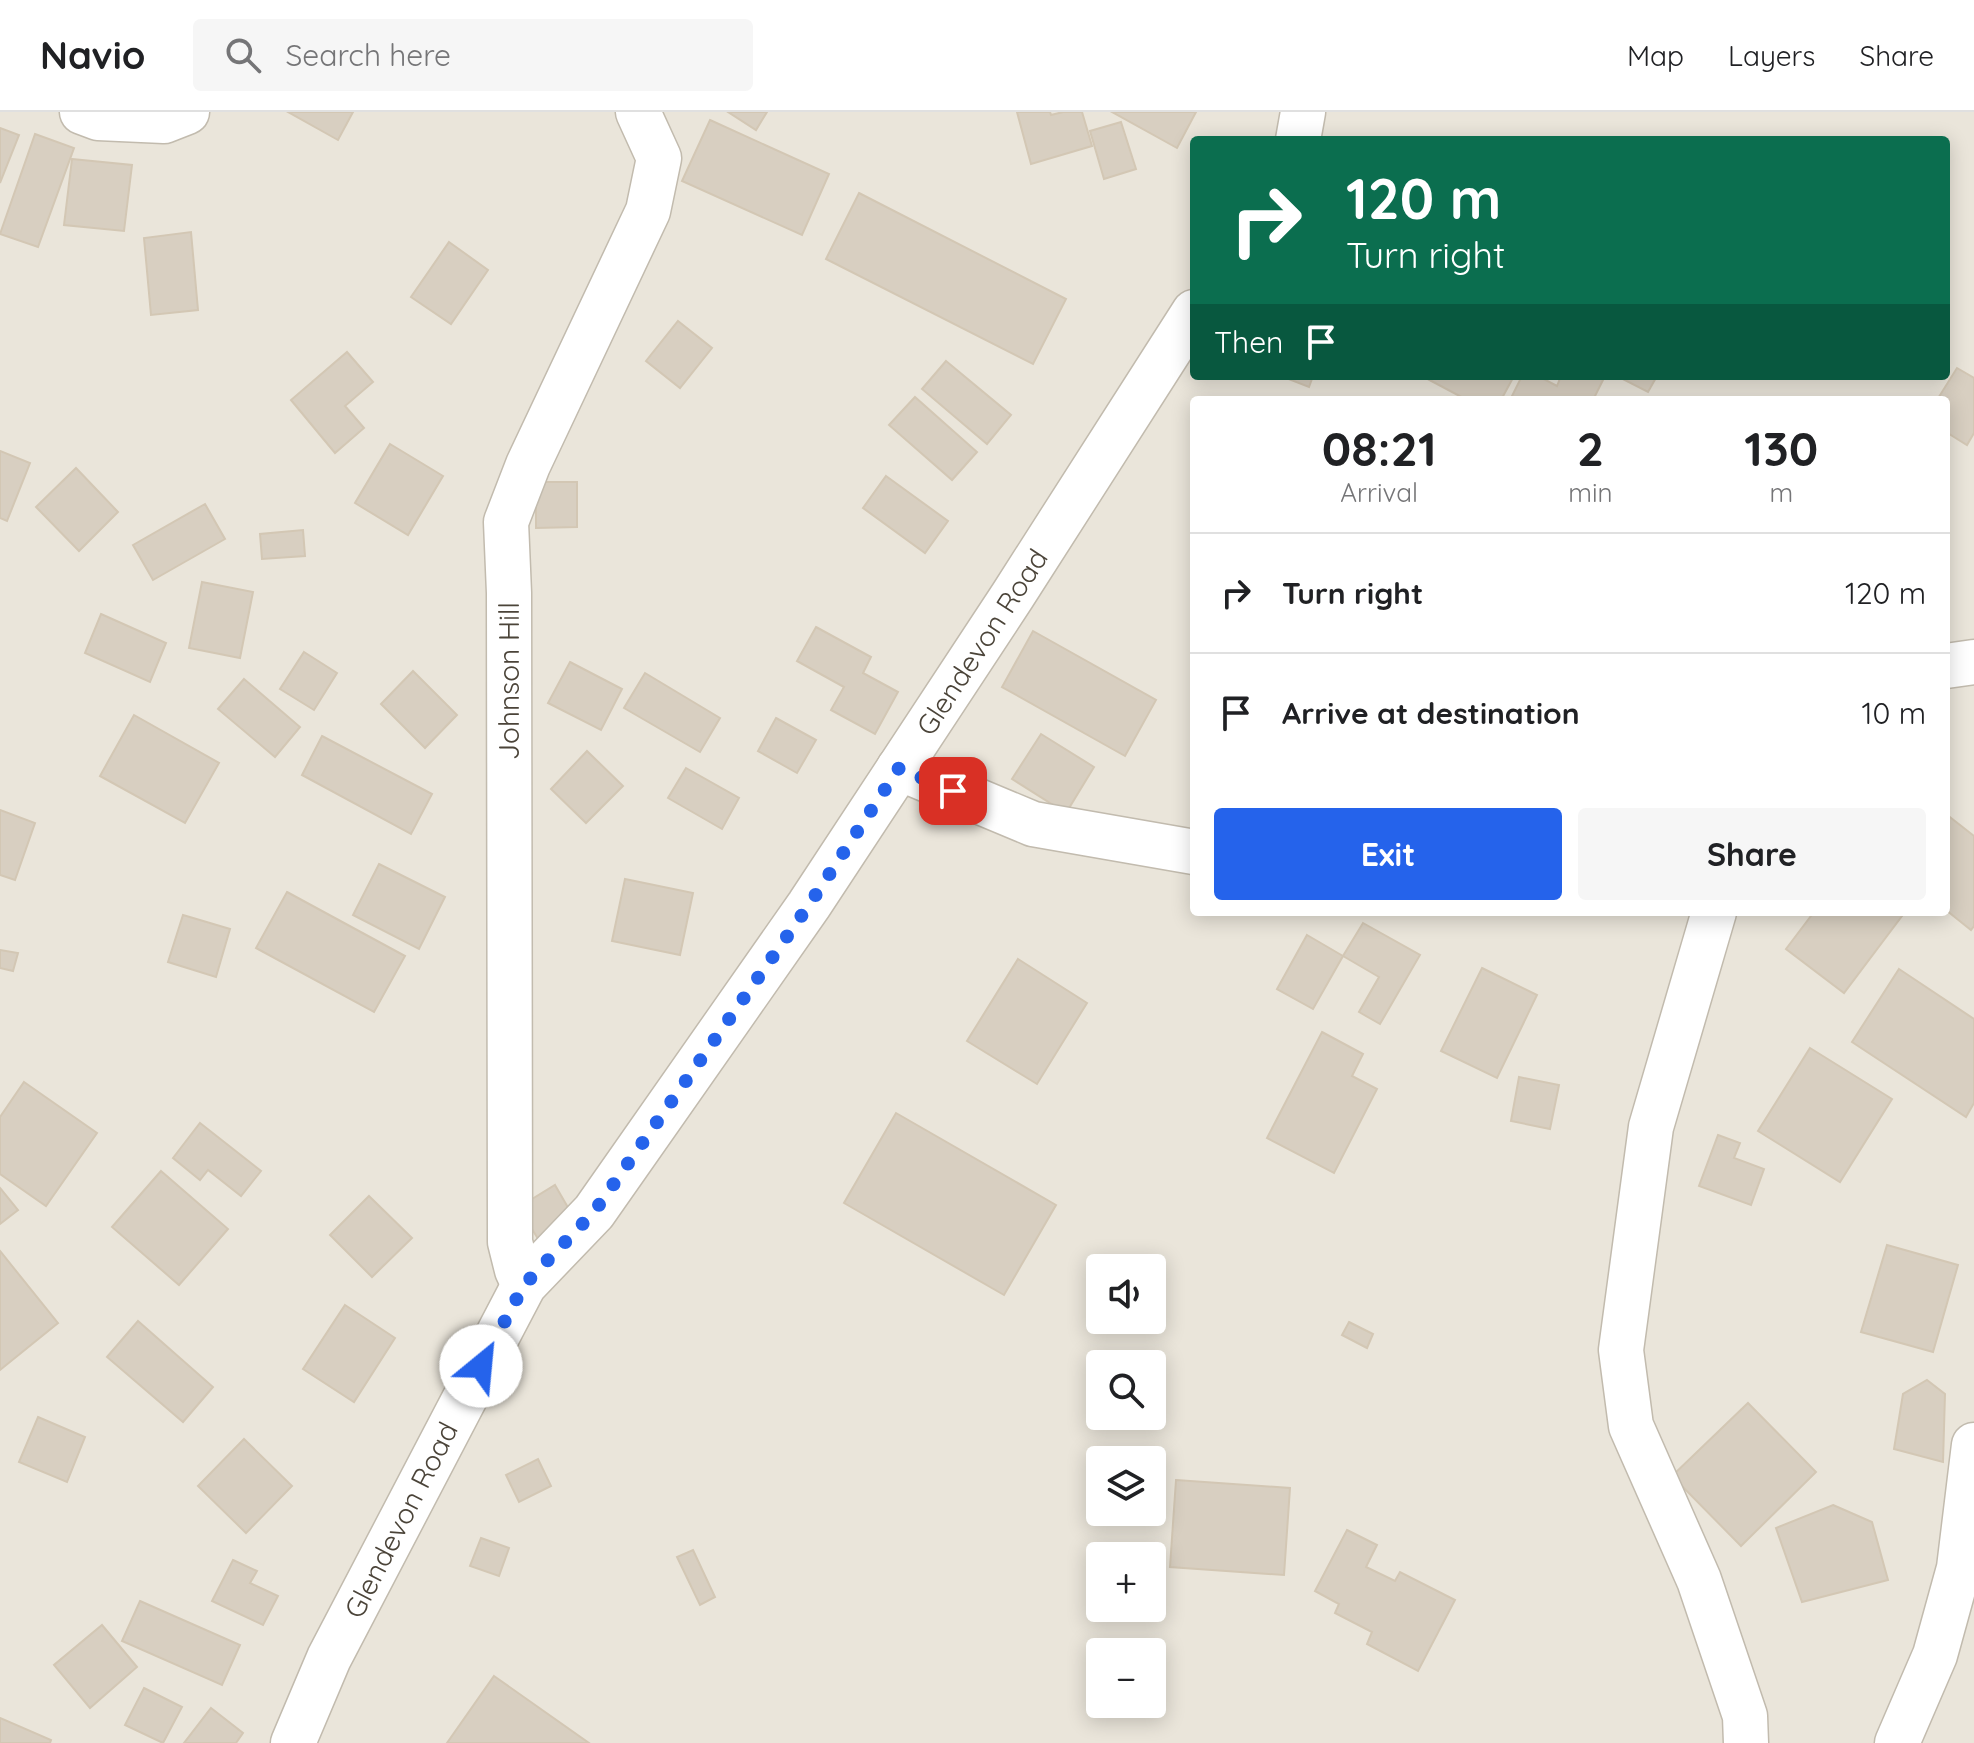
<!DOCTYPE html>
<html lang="en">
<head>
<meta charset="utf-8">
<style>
	:root { --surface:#fff; --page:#f6f6f6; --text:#202124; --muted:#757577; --line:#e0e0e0; --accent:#2563eb }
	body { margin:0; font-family:Quicksand,sans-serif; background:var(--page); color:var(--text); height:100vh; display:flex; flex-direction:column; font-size:30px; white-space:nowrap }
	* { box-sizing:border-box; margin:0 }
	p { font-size:26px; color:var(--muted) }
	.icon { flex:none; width:44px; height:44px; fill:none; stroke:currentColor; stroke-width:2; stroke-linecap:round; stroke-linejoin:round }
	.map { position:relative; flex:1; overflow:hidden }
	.side { position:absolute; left:1190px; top:284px; width:760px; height:520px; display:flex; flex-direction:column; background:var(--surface); border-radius:8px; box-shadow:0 4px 20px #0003 }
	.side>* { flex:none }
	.guide { position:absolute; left:1190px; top:24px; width:760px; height:244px; border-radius:8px; box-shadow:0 4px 20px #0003; background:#0b6e4f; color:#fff; overflow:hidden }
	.tools { position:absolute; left:1086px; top:1142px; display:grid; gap:16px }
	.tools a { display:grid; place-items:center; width:80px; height:80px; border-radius:8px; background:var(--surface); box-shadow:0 4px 20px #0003; font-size:40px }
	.pin { position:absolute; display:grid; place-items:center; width:68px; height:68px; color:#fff; margin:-34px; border-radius:16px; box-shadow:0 4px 12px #0006 }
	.me { position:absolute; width:88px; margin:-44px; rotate:28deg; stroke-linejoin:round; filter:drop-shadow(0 0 6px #0008) }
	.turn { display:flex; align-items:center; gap:28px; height:168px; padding:0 24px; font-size:36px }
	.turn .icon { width:104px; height:104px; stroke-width:2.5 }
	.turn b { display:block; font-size:56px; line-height:68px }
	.then { display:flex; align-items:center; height:76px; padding:0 24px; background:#0003; gap:16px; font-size:30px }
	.eta { display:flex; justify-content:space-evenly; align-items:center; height:136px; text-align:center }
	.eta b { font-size:48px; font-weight:700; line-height:56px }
	.action { display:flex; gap:16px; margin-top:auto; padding:16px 24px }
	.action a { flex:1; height:92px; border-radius:8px; background:var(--accent); color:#fff; font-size:32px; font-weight:700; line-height:92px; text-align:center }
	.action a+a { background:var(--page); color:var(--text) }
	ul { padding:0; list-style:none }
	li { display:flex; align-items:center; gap:24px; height:120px; padding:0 24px; border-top:2px solid var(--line) }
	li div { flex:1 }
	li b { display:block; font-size:30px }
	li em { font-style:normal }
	header { display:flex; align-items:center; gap:48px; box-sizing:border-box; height:112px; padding:0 40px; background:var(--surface); border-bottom:2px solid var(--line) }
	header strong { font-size:38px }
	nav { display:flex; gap:44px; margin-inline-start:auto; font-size:28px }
	.search { width:560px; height:72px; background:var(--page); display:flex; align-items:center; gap:20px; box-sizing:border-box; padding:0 28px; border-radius:8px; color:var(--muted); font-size:30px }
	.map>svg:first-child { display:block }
</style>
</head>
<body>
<header>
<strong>Navio</strong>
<div class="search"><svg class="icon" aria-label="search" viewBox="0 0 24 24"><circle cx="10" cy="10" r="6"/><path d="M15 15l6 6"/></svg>Search here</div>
<nav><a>Map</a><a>Layers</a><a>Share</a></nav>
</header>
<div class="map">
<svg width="1974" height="1631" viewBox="0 0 1974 1631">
	<rect width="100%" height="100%" fill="#f6f3ec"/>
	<path fill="#eae5da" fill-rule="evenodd" d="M0,0h1974v1631h-1974zM1194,28h752v236h-752zM1194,288h752v512h-752zM1100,1156h52v52h-52zM1100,1252h52v52h-52zM1100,1348h52v52h-52zM1100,1444h52v52h-52zM1100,1540h52v52h-52z"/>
	<g fill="#d8cfc1" stroke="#d3c7b4" stroke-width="2">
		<polygon points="288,0 353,0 338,28"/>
		<polygon points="728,0 767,0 756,18"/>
		<polygon points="1017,0 1050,0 1051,3 1063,0 1082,0 1092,34 1031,52"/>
		<polygon points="1112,0 1196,0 1177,36"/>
		<polygon points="710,8 829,62 802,123 682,69"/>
		<polygon points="1121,10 1136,57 1104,67 1090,19"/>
		<polygon points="0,16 19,23 0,71"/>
		<polygon points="35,22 74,36 38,135 0,122"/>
		<polygon points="72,47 132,53 124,119 64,113"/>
		<polygon points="859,81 1066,187 1033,252 826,147"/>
		<polygon points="191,120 198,198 151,203 144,126"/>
		<polygon points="449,130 488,158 451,212 411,185"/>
		<polygon points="678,209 712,236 680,276 646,249"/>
		<polygon points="347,240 373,270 345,294 364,316 335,341 291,288"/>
		<polygon points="946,249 1011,303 987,332 922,277"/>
		<polygon points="1957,256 1974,266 1974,321 1967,333 1946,320 1946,288 1937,288"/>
		<polygon points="1281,264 1313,264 1309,275"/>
		<polygon points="1422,264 1514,264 1501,288 1467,288"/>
		<polygon points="1522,264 1538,264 1557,274 1561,264 1605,264 1593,288 1510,288"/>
		<polygon points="1617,264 1657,264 1648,280"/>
		<polygon points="915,285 977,340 952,368 889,313"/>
		<polygon points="390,332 443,364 408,423 355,391"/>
		<polygon points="0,339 30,351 7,409 0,406"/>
		<polygon points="76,356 118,400 79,439 36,395"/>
		<polygon points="886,364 948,409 925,441 863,396"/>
		<polygon points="536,370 577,370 577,415 536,416"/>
		<polygon points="205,392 225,427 153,468 133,433"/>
		<polygon points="303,418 305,444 262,447 260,422"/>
		<polygon points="202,470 253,480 240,546 189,536"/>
		<polygon points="101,502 166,531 150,570 85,541"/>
		<polygon points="816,515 871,545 863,561 898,580 875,622 831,598 844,575 797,549"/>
		<polygon points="1033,519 1156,588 1125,644 1002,575"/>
		<polygon points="304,540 337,561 314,598 280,577"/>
		<polygon points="570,550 622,577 601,618 548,591"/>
		<polygon points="413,559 457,603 425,636 381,592"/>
		<polygon points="645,561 720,606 700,640 624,596"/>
		<polygon points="244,567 300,615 275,645 218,597"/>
		<polygon points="134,603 219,651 185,711 100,664"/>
		<polygon points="776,606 816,628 797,661 758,639"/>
		<polygon points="1041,622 1094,655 1066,701 1012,667"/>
		<polygon points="322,624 432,682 411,722 302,663"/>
		<polygon points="587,639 623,674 586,711 551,677"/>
		<polygon points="686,656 739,686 722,717 668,686"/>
		<polygon points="0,698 35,711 15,768 0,763"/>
		<polygon points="1946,702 1974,724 1974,814 1971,818 1946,798"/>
		<polygon points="379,752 445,785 419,837 353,803"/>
		<polygon points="625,767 693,781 680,843 612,829"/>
		<polygon points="287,780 405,844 374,900 256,836"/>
		<polygon points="1814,800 1905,800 1844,881 1786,837"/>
		<polygon points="183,803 230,817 216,865 168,850"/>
		<polygon points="1363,811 1420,843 1380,912 1359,900 1379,865 1343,844"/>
		<polygon points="1307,823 1343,844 1313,897 1277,877"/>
		<polygon points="0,838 18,841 13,859 0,856"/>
		<polygon points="1018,847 1087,891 1037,972 967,929"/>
		<polygon points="1482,856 1537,883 1497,966 1441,939"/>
		<polygon points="1899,857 1974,907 1974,991 1966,1005 1852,930"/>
		<polygon points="1322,920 1363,942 1352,964 1377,977 1334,1061 1267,1026"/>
		<polygon points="1810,936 1892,987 1840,1070 1758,1019"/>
		<polygon points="1519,965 1559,973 1550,1017 1511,1009"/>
		<polygon points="24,970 97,1021 46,1094 0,1062 0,1005"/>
		<polygon points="896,1001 1056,1093 1004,1183 844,1091"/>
		<polygon points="200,1011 261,1059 241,1084 208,1058 200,1068 173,1046"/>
		<polygon points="1718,1023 1740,1031 1734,1046 1764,1057 1751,1093 1699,1074"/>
		<polygon points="161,1059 228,1117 179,1173 112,1115"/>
		<polygon points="555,1073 574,1106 538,1127 519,1095"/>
		<polygon points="0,1076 18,1098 0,1112"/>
		<polygon points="369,1084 412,1126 372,1165 330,1123"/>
		<polygon points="1887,1133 1958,1153 1933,1240 1861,1220"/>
		<polygon points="0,1139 58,1211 0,1258"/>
		<polygon points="345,1193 395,1226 354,1290 303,1257"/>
		<polygon points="138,1209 213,1275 183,1310 107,1245"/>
		<polygon points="1349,1210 1373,1222 1367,1236 1342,1223"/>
		<polygon points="1927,1268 1945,1282 1943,1350 1894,1337 1903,1282"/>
		<polygon points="1748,1291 1816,1360 1741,1434 1672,1364"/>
		<polygon points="38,1305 85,1325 67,1370 19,1350"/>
		<polygon points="244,1327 292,1374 246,1421 198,1374"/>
		<polygon points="538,1347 551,1374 519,1390 506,1363"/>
		<polygon points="1176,1368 1290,1376 1284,1463 1170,1455"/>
		<polygon points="1833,1393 1872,1410 1888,1468 1802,1490 1776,1416"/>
		<polygon points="1347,1418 1377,1433 1366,1455 1395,1469 1400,1460 1455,1488 1418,1559 1367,1532 1372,1520 1335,1501 1339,1492 1315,1479"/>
		<polygon points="481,1426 509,1436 499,1464 470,1454"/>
		<polygon points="693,1438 715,1485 700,1493 677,1445"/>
		<polygon points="233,1448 257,1459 250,1471 278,1484 263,1513 212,1489"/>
		<polygon points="140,1489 240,1533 222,1573 122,1529"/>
		<polygon points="102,1513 137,1555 90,1596 54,1553"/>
		<polygon points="494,1564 589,1631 447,1631"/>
		<polygon points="144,1576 182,1595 163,1631 125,1613"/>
		<polygon points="211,1596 243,1621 236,1631 184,1631"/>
		<polygon points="0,1606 51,1628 50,1631 0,1631"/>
	</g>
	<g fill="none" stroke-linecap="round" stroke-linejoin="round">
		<defs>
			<g id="minor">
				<polyline points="82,0 98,6 164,9 187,0"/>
				<polyline points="1298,28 1303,0"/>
				<polyline points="1946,554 1974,550"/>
				<polyline points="899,656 1033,712 1194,740"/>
				<polyline points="1714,800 1651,1015 1621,1238 1631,1314 1699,1468 1745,1604 1746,1631"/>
				<polyline points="524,1173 517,1158 510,1130 509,481 506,410 528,353 648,99 659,46 638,0"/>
				<polyline points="293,1631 329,1546 524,1173 594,1100 809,793 1013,483 1194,200"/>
				<polyline points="1897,1631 1935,1543 1959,1456 1974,1333"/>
			</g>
		</defs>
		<use href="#minor" stroke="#c2bbae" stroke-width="47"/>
		<use href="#minor" stroke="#fff" stroke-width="44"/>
	</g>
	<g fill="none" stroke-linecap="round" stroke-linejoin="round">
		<polyline stroke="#2563eb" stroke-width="14" stroke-dasharray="0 25.2" points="481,1254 524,1173 594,1100 809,793 899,656 953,679"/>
	</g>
	<g text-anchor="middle" stroke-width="6" stroke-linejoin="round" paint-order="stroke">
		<g font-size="28" fill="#4b4439" stroke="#fff">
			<text transform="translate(982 530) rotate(-57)" y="10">Glendevon Road</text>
			<text transform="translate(509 569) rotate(-90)" y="10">Johnson Hill</text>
			<text transform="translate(401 1408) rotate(-63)" y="10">Glendevon Road</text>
		</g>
	</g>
</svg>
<div class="tools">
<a><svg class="icon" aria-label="sound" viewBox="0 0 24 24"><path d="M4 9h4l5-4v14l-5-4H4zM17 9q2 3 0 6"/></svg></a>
<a><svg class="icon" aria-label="search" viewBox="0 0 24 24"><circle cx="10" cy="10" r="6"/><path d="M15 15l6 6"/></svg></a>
<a><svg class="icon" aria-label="layers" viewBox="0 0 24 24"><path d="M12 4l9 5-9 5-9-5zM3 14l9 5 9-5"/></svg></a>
<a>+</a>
<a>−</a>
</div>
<div class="pin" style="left:953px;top:679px;background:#d93025"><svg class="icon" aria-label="arrive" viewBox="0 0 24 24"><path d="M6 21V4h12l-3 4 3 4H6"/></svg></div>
<svg class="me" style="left:481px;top:1254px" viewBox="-20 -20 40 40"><circle r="19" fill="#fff"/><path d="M0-13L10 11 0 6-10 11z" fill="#2563eb"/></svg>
<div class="guide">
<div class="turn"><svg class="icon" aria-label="right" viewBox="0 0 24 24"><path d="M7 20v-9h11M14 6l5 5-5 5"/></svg><div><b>120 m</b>Turn right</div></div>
<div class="then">Then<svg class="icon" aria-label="arrive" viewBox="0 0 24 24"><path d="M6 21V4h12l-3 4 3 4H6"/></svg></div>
</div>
<section class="side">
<div class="eta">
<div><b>08:21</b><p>Arrival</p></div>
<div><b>2</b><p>min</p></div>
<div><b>130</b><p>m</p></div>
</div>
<ul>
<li><svg class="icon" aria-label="right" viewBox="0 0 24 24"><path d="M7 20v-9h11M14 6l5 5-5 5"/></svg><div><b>Turn right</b></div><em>120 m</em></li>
<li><svg class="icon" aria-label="arrive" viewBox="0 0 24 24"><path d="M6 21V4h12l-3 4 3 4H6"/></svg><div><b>Arrive at destination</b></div><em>10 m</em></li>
</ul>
<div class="action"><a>Exit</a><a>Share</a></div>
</section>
</div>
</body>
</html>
